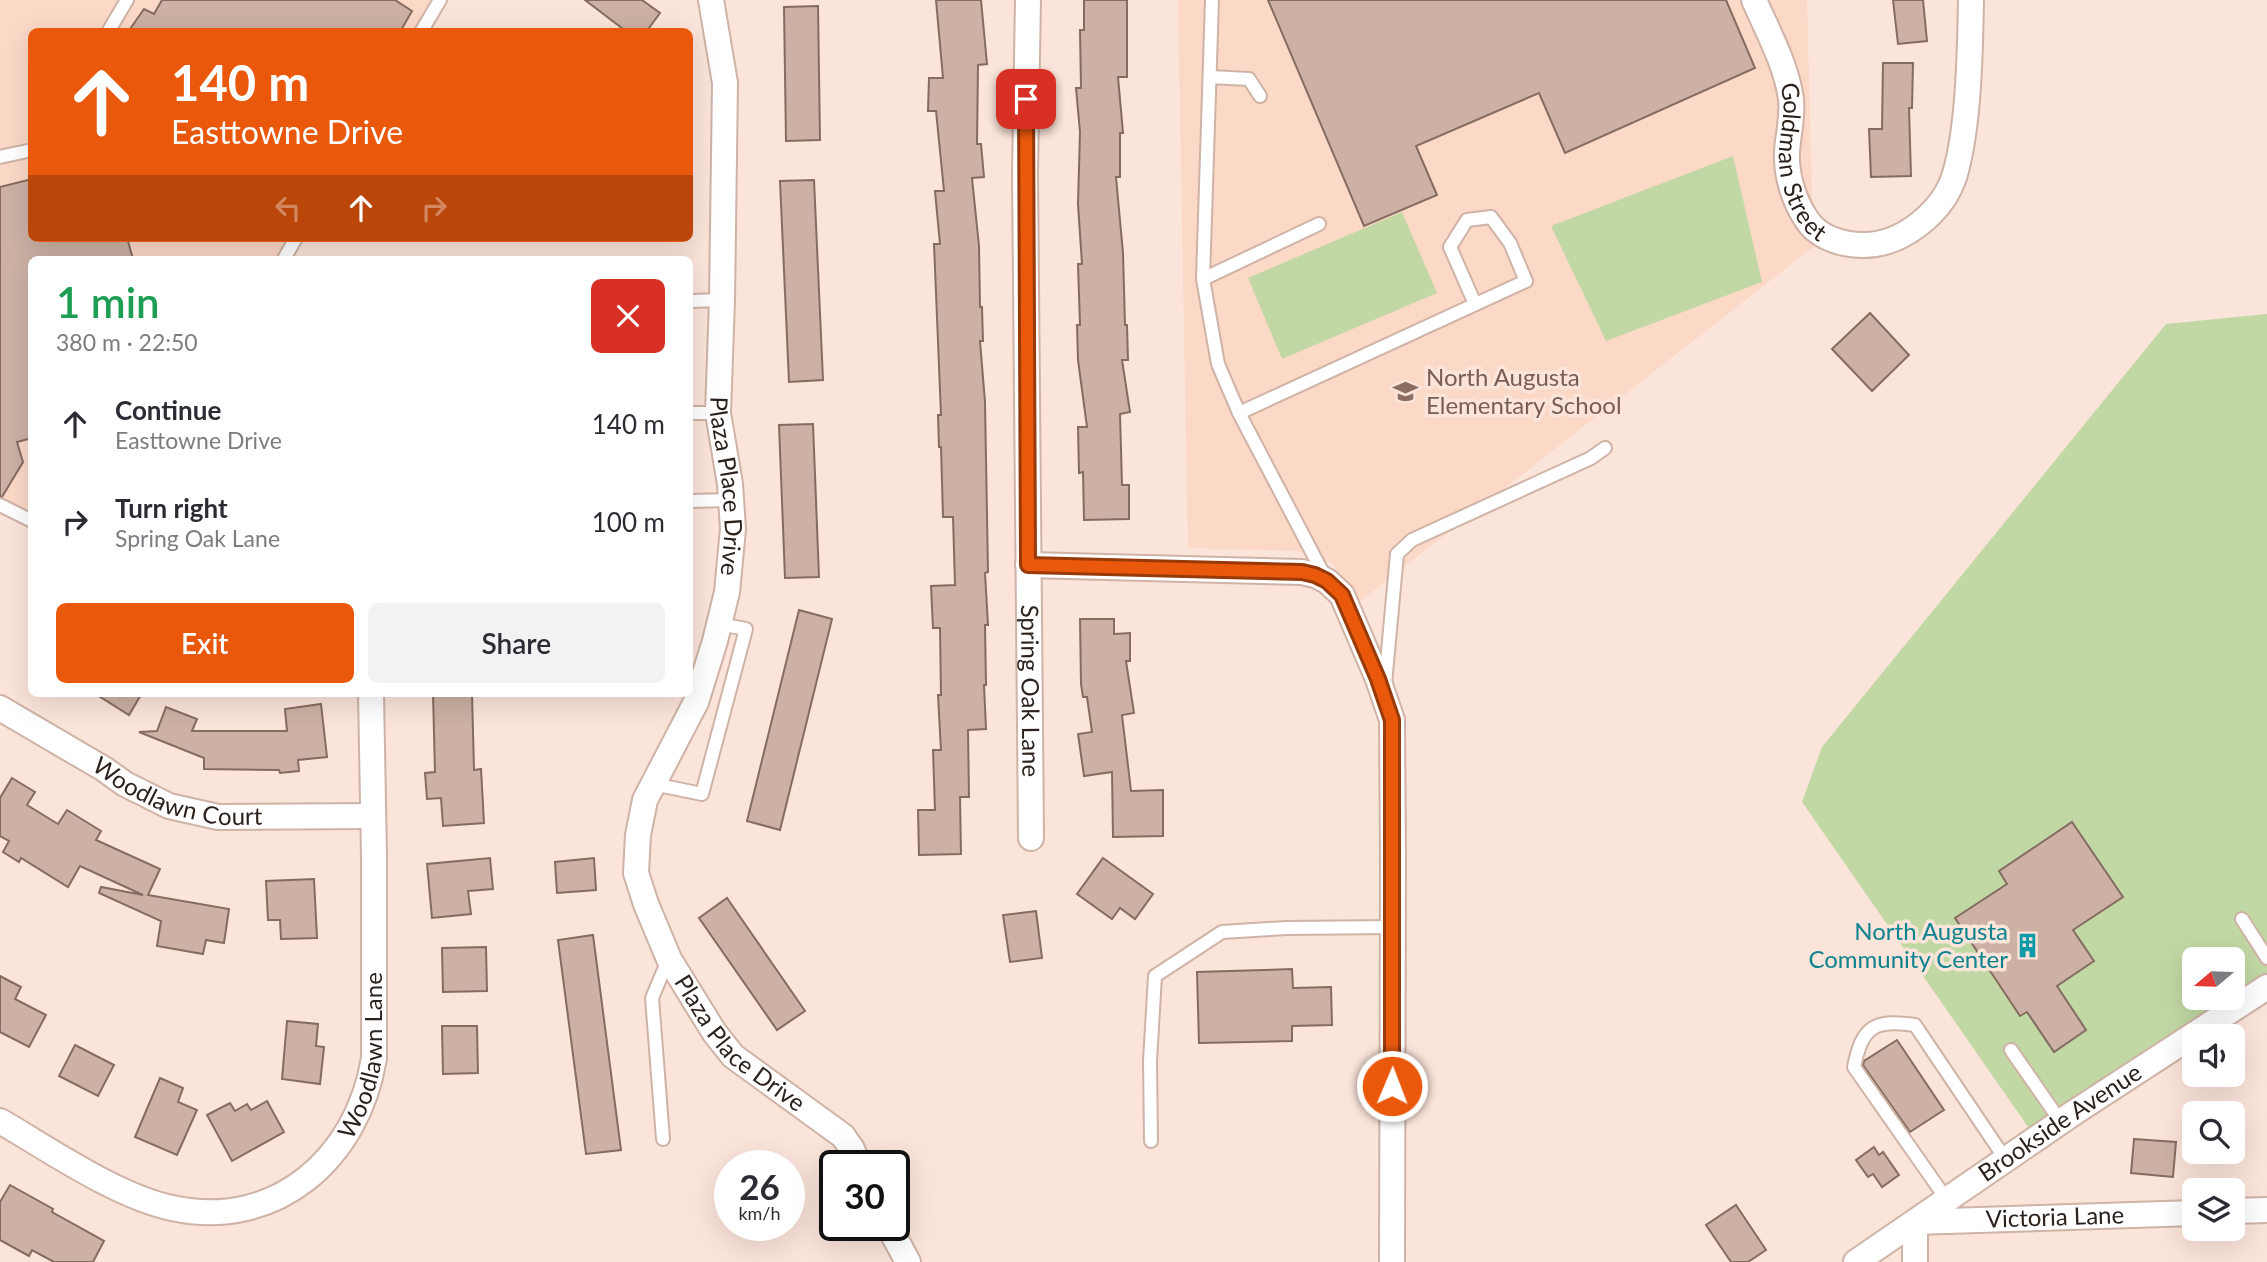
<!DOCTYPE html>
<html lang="en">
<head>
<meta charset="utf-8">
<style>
	:root { --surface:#fff; --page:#f2f2f3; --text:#2b2b33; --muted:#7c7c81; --accent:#ea580c }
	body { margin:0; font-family:Lato,sans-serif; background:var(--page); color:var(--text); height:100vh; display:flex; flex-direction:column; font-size:26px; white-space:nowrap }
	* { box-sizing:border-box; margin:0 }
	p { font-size:23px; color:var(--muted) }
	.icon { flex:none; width:38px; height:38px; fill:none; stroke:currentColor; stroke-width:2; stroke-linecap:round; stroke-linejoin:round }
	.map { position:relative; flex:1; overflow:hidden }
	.panel { position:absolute; left:28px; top:256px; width:665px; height:441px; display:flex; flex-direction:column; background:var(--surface); border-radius:10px; box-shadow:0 7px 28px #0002 }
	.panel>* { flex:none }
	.hud { position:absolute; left:28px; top:28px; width:665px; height:214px; border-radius:10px; box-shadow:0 7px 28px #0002; background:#ea580c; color:#fff; overflow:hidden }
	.needle { width:46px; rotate:251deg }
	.buttons { position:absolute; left:2182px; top:947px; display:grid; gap:14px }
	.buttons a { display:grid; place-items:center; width:63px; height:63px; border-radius:10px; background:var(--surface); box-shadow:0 7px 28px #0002; font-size:35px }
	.speed { position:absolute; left:714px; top:1150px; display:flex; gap:14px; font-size:35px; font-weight:700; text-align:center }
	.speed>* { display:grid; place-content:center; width:91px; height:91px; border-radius:50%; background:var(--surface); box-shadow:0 7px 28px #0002; line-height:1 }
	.speed small { font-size:18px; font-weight:400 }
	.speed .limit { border:4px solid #111; border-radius:10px; background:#fff; color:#111 }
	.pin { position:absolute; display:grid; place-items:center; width:60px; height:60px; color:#fff; margin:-30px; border-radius:14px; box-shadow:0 4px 10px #0006 }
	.me { position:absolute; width:77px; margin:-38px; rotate:1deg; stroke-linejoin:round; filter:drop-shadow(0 0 5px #0008) }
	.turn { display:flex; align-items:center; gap:24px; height:147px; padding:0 28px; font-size:32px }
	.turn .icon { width:91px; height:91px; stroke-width:2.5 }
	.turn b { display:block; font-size:49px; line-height:60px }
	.lanes { display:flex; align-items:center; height:66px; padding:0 28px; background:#0003; justify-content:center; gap:35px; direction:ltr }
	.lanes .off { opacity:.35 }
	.round { display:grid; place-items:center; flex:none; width:74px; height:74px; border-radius:10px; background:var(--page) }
	.summary { display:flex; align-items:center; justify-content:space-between; height:119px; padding:0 28px }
	h1 { font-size:42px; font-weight:600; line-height:52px; color:#1e9e55 }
	.primary-button { display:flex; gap:14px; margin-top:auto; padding:14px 28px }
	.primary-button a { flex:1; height:80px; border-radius:10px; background:var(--accent); color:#fff; font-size:28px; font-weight:600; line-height:80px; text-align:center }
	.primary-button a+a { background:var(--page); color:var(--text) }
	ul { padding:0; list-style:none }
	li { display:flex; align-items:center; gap:21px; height:98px; padding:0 28px }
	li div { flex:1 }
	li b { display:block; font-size:26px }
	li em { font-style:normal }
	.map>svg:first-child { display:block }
</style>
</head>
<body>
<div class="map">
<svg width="2267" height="1262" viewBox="0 0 2267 1262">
	<rect width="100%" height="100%" fill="#fbe4da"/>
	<g fill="#fcd8c7">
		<polygon points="0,0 440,0 421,31 32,32 32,238 296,238 284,259 32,259 31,523 0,508"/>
		<polygon points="1178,0 1807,0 1812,198 1826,237 1359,602 1332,563 1296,551 1188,548"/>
	</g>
	<g fill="#c2d8a4" fill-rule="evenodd">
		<polygon points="1733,156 1762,282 1606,341 1551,226"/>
		<polygon points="1402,212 1437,293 1282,359 1248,278"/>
		<path d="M2267,314v665l-234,155 -231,-332 20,-55 344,-423zM2194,959h39v39h-39z"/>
	</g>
	<g fill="#ccb1a4" stroke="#856c60" stroke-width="2">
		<polygon points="162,0 395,0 412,11 400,32 128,32 144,9 154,14"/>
		<polygon points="585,0 642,0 660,13 646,32 627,32"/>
		<polygon points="936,0 981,0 987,64 978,65 977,144 981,144 984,177 972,178 979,246 980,307 982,307 983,341 980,341 985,402 988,572 985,573 988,625 985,625 986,685 984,685 986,729 968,730 969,797 960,797 961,854 919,855 918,810 935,810 933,750 941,750 938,695 941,695 940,628 933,628 931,586 955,585 953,517 943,517 941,447 939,447 938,415 941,415 934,244 940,244 935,191 944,191 936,111 928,111 929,78 943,78"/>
		<polygon points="1084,0 1127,0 1127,77 1118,77 1123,133 1120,133 1120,177 1116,177 1123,253 1125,325 1127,325 1128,360 1122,360 1130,412 1120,414 1122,485 1129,485 1129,519 1084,520 1083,472 1079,473 1078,427 1087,427 1078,360 1077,325 1080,325 1078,264 1082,264 1078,204 1080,132 1076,88 1081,88 1080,30 1084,30"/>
		<polygon points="1268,0 1726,0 1755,68 1565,153 1539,93 1416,146 1437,195 1364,226"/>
		<polygon points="1893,0 1923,0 1927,41 1898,44"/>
		<polygon points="818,6 820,140 786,141 784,7"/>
		<polygon points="1883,63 1913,63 1912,108 1909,108 1911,176 1871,177 1869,129 1882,129"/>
		<polygon points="32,179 32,238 127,238 133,259 32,259 32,438 17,442 23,462 2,497 0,496 0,187"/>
		<polygon points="814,180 823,380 789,382 780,181"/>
		<polygon points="1870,313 1909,355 1872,391 1832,349"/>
		<polygon points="813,424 819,577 785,578 779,425"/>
		<polygon points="799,610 832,619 780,830 747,821"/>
		<polygon points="1080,619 1114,619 1114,634 1130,633 1130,661 1126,661 1134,713 1122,715 1131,791 1163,790 1163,836 1113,837 1112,772 1084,776 1078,734 1092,732 1087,697 1083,697 1081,684"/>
		<polygon points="94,693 142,693 129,715"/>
		<polygon points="433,693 472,693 474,770 481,769 484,823 443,826 441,798 427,799 425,773 435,772"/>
		<polygon points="321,704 327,757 298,760 299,771 280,773 279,770 204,769 204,758 139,732 157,731 166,707 197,719 192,731 287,731 285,709"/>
		<polygon points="12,778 35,792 27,805 58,824 67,810 101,831 96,840 160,869 148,895 229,909 224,943 206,940 203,954 157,946 161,921 99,893 101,887 143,895 80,866 68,887 21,858 19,862 3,852 9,841 0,836 0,798"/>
		<polygon points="2072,822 2123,897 2073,930 2094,961 2057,986 2086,1030 2054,1052 2027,1012 2020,1016 1955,918 2007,884 1999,871"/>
		<polygon points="490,858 493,889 468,891 471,914 432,918 427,864"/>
		<polygon points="594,858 596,890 557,893 555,862"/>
		<polygon points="1103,858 1153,894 1135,919 1120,908 1112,919 1077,894"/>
		<polygon points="314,879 317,938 281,939 280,920 268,920 266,881"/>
		<polygon points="727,898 805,1011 777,1030 699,918"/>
		<polygon points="1036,911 1042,958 1010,962 1003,915"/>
		<polygon points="593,935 621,1150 586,1154 558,940"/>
		<polygon points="486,947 487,991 443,992 442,948"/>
		<polygon points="1292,969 1293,988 1331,987 1332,1025 1292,1026 1292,1041 1199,1043 1197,972"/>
		<polygon points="0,976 21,987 15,999 46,1015 29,1047 0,1032"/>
		<polygon points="287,1021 318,1024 316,1046 324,1047 320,1084 282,1079"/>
		<polygon points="442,1026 477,1026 478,1073 443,1074"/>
		<polygon points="1897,1040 1944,1110 1910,1132 1863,1065 1864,1061"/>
		<polygon points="75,1045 114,1065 98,1096 59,1076"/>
		<polygon points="160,1078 183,1088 178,1102 197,1110 177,1155 135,1137"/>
		<polygon points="267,1101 284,1132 232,1161 207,1115 230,1103 235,1111 247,1104 251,1110"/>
		<polygon points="2134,1139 2176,1142 2173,1177 2131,1173"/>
		<polygon points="1874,1147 1879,1155 1883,1152 1899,1175 1882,1187 1873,1174 1868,1177 1856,1160"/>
		<polygon points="10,1185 53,1209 52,1212 104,1241 93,1262 54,1262 32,1250 29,1256 0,1240 0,1202"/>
		<polygon points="1736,1205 1766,1250 1748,1262 1731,1262 1706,1225"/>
	</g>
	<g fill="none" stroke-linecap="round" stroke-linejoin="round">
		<defs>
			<g id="lane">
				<polyline points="1212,0 1203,279 1218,364 1239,413 1325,577"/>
				<polyline points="108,32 127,0"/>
				<polyline points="421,32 440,0"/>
				<polyline points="1210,77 1249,79 1260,96"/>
				<polyline points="0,157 32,150"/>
				<polyline points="284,259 296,238"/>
				<polyline points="1203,279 1319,224"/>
				<polyline points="690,301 722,300"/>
				<polyline points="690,413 718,413"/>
				<polyline points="1239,413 1526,281 1510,243 1491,217 1467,220 1450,247 1475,304"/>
				<polyline points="690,501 731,500"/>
				<polyline points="0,505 32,521"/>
				<polyline points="1385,684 1397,554 1412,540 1591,458 1605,448"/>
				<polyline points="653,784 702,794 746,629 719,624"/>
				<polyline points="2242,919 2267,958"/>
				<polyline points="2011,1050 2061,1122"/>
				<polyline points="663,1139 652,998 668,960"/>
				<polyline points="1151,1141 1150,1061 1155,976 1222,932 1286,928 1393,927"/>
				<path d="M1947,1200l-93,-133c8,-41 21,-48 61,-42l91,135"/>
			</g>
			<g id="street">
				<path id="s1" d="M711,0l14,83 -3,217 -4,113 12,71 3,45 -6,63 -12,49 -19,61 -51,98 -7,35 -2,38 10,31 23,55 45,73 19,24 110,80 9,13 7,17"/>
				<path id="s2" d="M1028,0l-3,173 6,665"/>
				<path id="s3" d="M1754,0c14,32 32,64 37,99 2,18 -3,35 -4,53 -1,22 6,46 18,65 12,21 37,28 59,28 39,0 80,-34 91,-71 14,-49 15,-122 16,-174"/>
				<polyline points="1028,565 1302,572 1315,575 1327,581 1342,595 1378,679 1392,720 1393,859 1392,1262"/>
				<path id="s4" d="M0,708l104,61 21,15 44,22 49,11 155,-1"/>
				<path id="s5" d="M0,1121c50,29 116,75 172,87 104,23 186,-50 202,-150v-201l-3,-164"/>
				<polyline points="2233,1211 2267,1210"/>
				<polyline points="888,1225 908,1262"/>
				<path id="s6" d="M1856,1262l219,-150 192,-125"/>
				<path id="s7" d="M1915,1262v-40l279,-9"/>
			</g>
		</defs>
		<use href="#lane" stroke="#ceb3a6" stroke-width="16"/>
		<use href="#street" stroke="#ceb3a6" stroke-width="28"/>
		<use href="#lane" stroke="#fff" stroke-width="12"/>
		<use href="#street" stroke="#fff" stroke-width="24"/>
	</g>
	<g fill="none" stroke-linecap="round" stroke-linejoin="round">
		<defs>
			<polyline id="route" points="1026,99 1028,565 1302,572 1315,575 1327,581 1342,595 1378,679 1392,720 1392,1086"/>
		</defs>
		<use href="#route" stroke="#983908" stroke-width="18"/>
		<use href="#route" stroke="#ea580c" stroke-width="12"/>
	</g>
	<defs>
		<symbol id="school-bare" viewBox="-9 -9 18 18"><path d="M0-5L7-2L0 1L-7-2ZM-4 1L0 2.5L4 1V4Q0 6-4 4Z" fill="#8d6e63" stroke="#fbe4da" stroke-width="2.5" paint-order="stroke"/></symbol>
		<symbol id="building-bare" viewBox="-9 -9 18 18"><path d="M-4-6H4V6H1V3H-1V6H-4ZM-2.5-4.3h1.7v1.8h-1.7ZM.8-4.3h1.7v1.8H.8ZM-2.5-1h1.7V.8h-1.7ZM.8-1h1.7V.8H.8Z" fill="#0f9aa8" stroke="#fbe4da" stroke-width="2.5" paint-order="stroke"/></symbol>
	</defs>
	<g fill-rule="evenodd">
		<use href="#school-bare" x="1388" y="374" width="35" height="35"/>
		<use href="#building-bare" x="2010" y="928" width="35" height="35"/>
	</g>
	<g text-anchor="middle" stroke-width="7" stroke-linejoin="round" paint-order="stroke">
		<g font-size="24" fill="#2c221d" stroke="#fbe4da">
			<text dy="8" stroke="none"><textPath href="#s3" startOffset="172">Goldman Street</textPath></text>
			<text dy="8" stroke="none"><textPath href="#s1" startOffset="488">Plaza Place Drive</textPath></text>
			<text dy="8" stroke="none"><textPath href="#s2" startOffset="691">Spring Oak Lane</textPath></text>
			<text dy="8" stroke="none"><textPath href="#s4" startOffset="200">Woodlawn Court</textPath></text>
			<text dy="8" stroke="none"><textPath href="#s1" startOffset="1097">Plaza Place Drive</textPath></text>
			<text dy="8" stroke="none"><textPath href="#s5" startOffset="478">Woodlawn Lane</textPath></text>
			<text dy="8" stroke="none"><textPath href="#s6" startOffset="247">Brookside Avenue</textPath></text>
			<text dy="8" stroke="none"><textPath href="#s7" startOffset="180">Victoria Lane</textPath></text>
		</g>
		<g font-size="24" fill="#785e54" stroke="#fbe4da" text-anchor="start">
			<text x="1426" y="386">North Augusta<tspan x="1426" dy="28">Elementary School</tspan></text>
		</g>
		<g font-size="24" fill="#0d838f" stroke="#fbe4da" text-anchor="end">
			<text x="2008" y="940">North Augusta<tspan x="2008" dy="28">Community Center</tspan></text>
		</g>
	</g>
</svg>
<div class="buttons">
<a><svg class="needle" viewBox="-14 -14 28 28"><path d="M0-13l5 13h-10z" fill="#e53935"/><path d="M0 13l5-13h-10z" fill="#7c7c81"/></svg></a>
<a><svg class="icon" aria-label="sound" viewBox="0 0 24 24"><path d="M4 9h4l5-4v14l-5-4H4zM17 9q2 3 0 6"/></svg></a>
<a><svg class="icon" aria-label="search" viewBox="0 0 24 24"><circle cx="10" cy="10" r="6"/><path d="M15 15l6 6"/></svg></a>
<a><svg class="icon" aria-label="layers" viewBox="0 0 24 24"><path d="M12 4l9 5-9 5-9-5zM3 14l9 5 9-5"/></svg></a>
</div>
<div class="speed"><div>26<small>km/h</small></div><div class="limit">30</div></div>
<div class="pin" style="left:1026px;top:99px;background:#d93025"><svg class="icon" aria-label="arrive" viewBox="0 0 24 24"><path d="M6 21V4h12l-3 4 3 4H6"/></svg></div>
<svg class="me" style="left:1392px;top:1086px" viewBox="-20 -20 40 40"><circle r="17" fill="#ea580c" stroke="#fff" stroke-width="3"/><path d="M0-11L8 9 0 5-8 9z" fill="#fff"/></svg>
<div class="hud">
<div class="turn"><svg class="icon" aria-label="ahead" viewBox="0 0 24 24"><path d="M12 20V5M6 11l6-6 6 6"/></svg><div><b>140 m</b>Easttowne Drive</div></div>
<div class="lanes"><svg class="icon off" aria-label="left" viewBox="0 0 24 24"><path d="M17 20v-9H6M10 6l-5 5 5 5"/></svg><svg class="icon" aria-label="ahead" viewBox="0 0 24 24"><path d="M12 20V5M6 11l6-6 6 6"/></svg><svg class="icon off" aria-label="right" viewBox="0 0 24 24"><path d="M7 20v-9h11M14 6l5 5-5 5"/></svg></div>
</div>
<section class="panel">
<div class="summary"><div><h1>1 min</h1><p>380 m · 22:50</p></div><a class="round" style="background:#d93025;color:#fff"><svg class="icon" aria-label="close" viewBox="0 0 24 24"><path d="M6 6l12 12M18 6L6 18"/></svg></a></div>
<ul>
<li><svg class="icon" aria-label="ahead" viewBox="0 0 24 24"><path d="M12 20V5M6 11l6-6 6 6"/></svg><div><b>Continue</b><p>Easttowne Drive</p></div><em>140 m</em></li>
<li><svg class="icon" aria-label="right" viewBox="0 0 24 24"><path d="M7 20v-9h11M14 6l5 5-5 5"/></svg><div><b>Turn right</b><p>Spring Oak Lane</p></div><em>100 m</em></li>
</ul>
<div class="primary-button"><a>Exit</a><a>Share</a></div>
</section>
</div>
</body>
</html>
